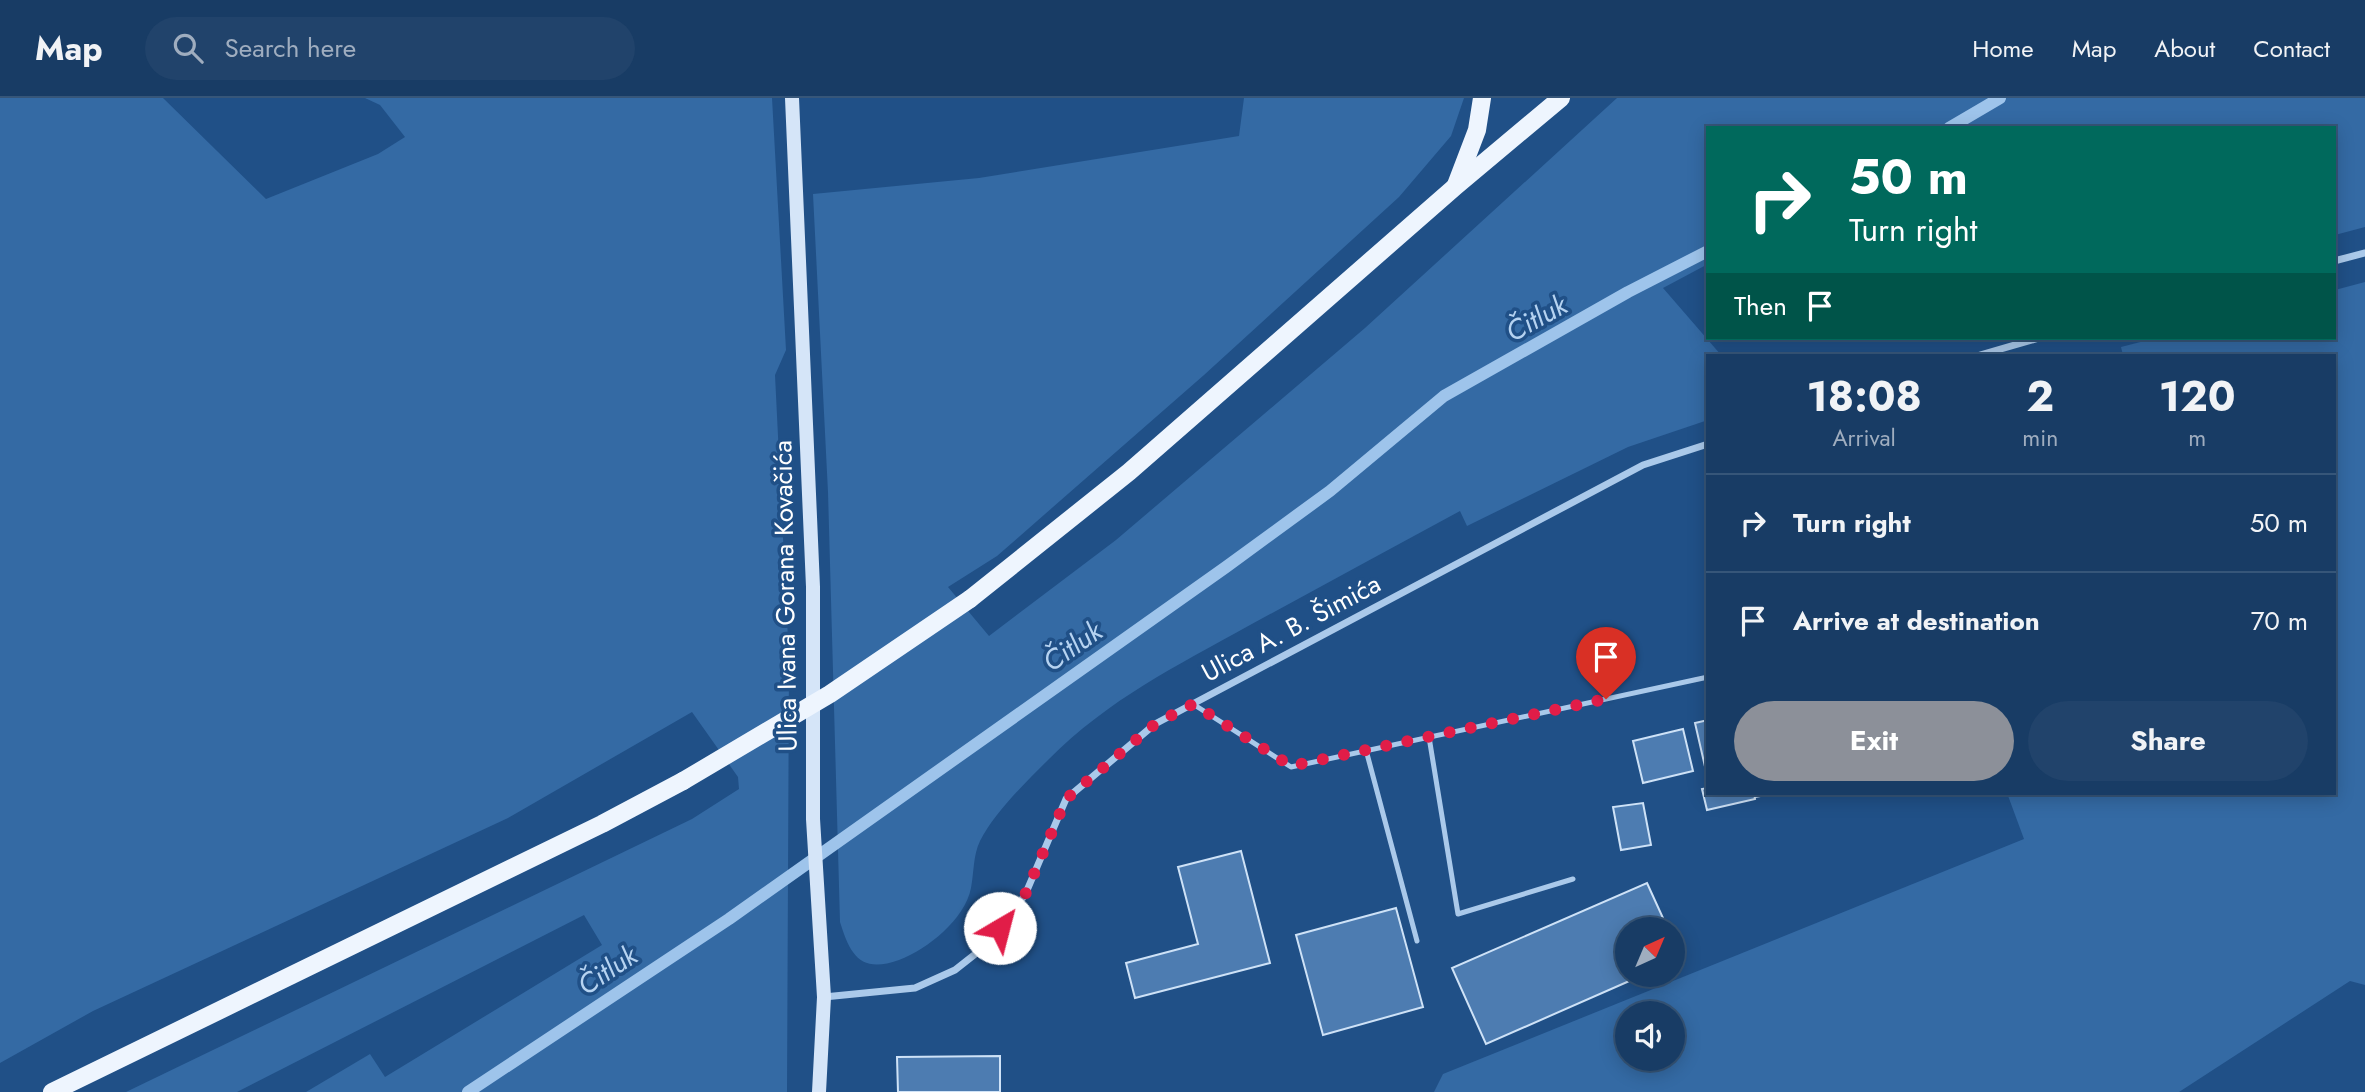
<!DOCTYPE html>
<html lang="en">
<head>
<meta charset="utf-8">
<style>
	:root { --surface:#183c65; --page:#21436b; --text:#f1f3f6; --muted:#9fadbf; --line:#365679; --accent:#8c9099 }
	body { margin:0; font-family:Jost,sans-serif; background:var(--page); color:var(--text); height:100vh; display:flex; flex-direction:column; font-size:26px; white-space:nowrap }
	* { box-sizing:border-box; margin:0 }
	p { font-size:23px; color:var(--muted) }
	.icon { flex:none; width:38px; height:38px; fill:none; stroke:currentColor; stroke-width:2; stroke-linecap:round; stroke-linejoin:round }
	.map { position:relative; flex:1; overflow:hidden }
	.details { position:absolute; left:1706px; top:256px; width:630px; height:441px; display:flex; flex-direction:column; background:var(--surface); border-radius:0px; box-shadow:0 4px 18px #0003,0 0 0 2px var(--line) }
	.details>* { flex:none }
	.top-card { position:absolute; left:1706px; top:28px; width:630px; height:214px; border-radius:0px; box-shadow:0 4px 18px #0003,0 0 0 2px var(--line); background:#00695c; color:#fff; overflow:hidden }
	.needle { width:46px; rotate:44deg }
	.buttons { position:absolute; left:1615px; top:819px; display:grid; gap:14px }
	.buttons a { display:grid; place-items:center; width:70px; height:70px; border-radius:50%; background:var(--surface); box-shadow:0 4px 18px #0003,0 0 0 2px var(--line); font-size:35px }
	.pin { position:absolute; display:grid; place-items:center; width:60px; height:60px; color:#fff; margin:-72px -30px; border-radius:50% 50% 50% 0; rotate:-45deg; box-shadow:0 0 7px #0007 }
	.pin .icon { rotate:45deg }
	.me { position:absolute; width:77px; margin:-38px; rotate:37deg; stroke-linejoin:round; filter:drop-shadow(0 0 5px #0008) }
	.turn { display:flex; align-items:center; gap:24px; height:147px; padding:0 28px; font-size:32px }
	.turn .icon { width:91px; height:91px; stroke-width:2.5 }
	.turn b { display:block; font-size:49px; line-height:60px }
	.then { display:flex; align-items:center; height:66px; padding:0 28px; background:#0003; gap:14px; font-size:26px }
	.eta { display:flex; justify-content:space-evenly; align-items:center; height:119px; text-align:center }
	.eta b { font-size:42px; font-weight:700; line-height:49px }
	.action { display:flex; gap:14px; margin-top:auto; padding:14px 28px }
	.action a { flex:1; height:80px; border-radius:42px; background:var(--accent); color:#fff; font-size:28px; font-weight:700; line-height:80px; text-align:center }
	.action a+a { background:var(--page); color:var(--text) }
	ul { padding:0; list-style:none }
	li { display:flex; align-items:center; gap:21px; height:98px; padding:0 28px; border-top:2px solid var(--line) }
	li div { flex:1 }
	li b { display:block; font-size:26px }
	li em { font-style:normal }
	header { display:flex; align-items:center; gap:42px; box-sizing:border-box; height:98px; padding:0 35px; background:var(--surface); border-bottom:2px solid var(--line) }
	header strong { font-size:33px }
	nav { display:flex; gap:38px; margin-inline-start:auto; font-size:24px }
	.search { width:490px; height:63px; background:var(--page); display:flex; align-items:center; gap:18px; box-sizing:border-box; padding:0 24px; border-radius:38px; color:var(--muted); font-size:26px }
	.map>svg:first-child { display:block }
</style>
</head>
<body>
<header>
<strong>Map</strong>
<div class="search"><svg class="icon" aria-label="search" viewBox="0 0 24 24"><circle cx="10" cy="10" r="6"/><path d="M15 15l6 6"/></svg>Search here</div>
<nav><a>Home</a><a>Map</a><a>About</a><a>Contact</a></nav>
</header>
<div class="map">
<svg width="2365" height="994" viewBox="0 0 2365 994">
	<rect width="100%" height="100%" fill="#205087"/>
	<g fill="#346aa4" fill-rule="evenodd">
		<polygon points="0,0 163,0 266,101 378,56 405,39 380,7 365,0 772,0 786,252 775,277 789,562 787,994 306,994 370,956 385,979 602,847 584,817 237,994 126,994 692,721 739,691 738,679 692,614 508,720 93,913 0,965"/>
		<path d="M1244,0h220l-13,38 -52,61 -195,178 -207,181 -49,31 41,49 127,-96 249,-212 252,-230h748v129l-30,8 -1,-107h-626v136l-45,24 58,67h-13v65l-80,27 -161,79 -7,-15c-70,38 -140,76 -210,114 -75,42 -140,73 -202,135 -23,23 -53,52 -68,81 -7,14 -6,32 -9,47 -6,31 -43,61 -72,72 -39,14 -49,-6 -59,-38l-12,-430 -15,-298 166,-16 260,-42z"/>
		<path d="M2365,184v703l-15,-4 -171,111h-745l9,-18 581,-235 -17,-46h327v-438h-211l-2,-8 35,-9h178l1,-48zM1628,915h45v46h-45z"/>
	</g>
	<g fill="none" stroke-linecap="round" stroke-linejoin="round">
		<g stroke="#9ec4eb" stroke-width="12">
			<polyline points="1949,30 2000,0"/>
			<polyline points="468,994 729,821 1226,469 1330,393 1444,298 1628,194 1708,153"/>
		</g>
	</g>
	<g fill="#4d7cb1" stroke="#cee2f7" stroke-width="2">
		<polygon points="1708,622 1708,672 1706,673 1695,625"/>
		<polygon points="1683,631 1693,673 1643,685 1633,643"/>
		<polygon points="1708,690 1708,695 1754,695 1755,701 1707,712 1702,691"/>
		<polygon points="1754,695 1776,695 1755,699"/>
		<polygon points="1643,705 1651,747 1621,752 1613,709"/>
		<polygon points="1241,753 1270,865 1135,900 1126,865 1198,846 1178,769"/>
		<polygon points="1647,785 1668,831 1628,831 1628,877 1643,877 1486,946 1452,870"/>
		<polygon points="1396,810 1423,909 1323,937 1296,837"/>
		<polygon points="1673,844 1680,860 1673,863"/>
		<polygon points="1000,958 1000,994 898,994 897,959"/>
	</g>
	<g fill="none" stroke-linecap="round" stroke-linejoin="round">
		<g stroke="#aac9ea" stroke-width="5">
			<polyline points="1193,606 1291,669 1708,579"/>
			<polyline points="1429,639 1458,816 1573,781"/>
			<polyline points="1366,652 1417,843"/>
		</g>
		<g stroke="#aac9ea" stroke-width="7">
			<polyline points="2334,163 2365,155"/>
			<polyline points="1980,257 2039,240"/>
			<polyline points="824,899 915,890 955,872 988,846 1025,797 1066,701 1155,626 1643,367 1708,346"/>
		</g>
		<polyline stroke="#d5e5f8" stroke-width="14" points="792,0 813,489 813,721 824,899 819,994"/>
		<g stroke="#eef5fe" stroke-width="18">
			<polyline points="1456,87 1477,32 1482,0"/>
			<polyline points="970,501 1129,374 1456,88 1561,0"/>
			<polyline points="52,994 602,726 683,683"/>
		</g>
		<polyline stroke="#eef5fe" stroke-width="18" points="683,683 830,596 970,501"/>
	</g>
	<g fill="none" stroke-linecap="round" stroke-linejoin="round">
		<polyline stroke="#e11d48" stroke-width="12" stroke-dasharray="0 21.6" points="1000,830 1025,797 1066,701 1155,626 1193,606 1291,668 1606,601"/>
	</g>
	<g text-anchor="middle" stroke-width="7" stroke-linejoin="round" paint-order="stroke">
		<g font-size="26" fill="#fff" stroke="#205087">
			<text transform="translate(785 498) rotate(-91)" y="9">Ulica Ivana Gorana Kovačića</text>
			<text transform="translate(1291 530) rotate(-28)" y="9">Ulica A. B. Šimića</text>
		</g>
		<g font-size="28" font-style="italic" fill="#b6d3f1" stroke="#205087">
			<text transform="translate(1536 220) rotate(-29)" y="10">Čitluk</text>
			<text transform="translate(1072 548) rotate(-35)" y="10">Čitluk</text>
			<text transform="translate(607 872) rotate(-34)" y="10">Čitluk</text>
		</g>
	</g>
</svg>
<div class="buttons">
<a><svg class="needle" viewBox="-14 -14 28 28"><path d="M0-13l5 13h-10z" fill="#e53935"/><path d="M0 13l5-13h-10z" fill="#9fadbf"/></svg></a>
<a><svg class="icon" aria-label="sound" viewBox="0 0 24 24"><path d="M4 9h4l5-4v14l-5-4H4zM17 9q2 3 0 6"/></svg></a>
</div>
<div class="pin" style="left:1606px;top:601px;background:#d93025"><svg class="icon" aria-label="arrive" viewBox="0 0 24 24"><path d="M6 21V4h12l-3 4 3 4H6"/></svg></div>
<svg class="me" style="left:1000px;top:830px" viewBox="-20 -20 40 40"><circle r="19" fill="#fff"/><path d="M0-13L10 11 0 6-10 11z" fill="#e11d48"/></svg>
<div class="top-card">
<div class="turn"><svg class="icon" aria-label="right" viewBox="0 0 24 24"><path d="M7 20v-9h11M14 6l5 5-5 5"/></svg><div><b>50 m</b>Turn right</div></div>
<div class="then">Then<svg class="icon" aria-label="arrive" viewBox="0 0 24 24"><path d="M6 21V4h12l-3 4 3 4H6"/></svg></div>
</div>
<section class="details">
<div class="eta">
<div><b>18:08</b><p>Arrival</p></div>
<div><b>2</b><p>min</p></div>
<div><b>120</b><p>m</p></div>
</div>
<ul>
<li><svg class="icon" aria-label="right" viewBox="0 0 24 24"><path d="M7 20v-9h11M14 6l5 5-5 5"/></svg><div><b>Turn right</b></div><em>50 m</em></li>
<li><svg class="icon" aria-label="arrive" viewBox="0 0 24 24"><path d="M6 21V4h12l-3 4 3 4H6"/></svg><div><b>Arrive at destination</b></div><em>70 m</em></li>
</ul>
<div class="action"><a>Exit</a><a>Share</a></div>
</section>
</div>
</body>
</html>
